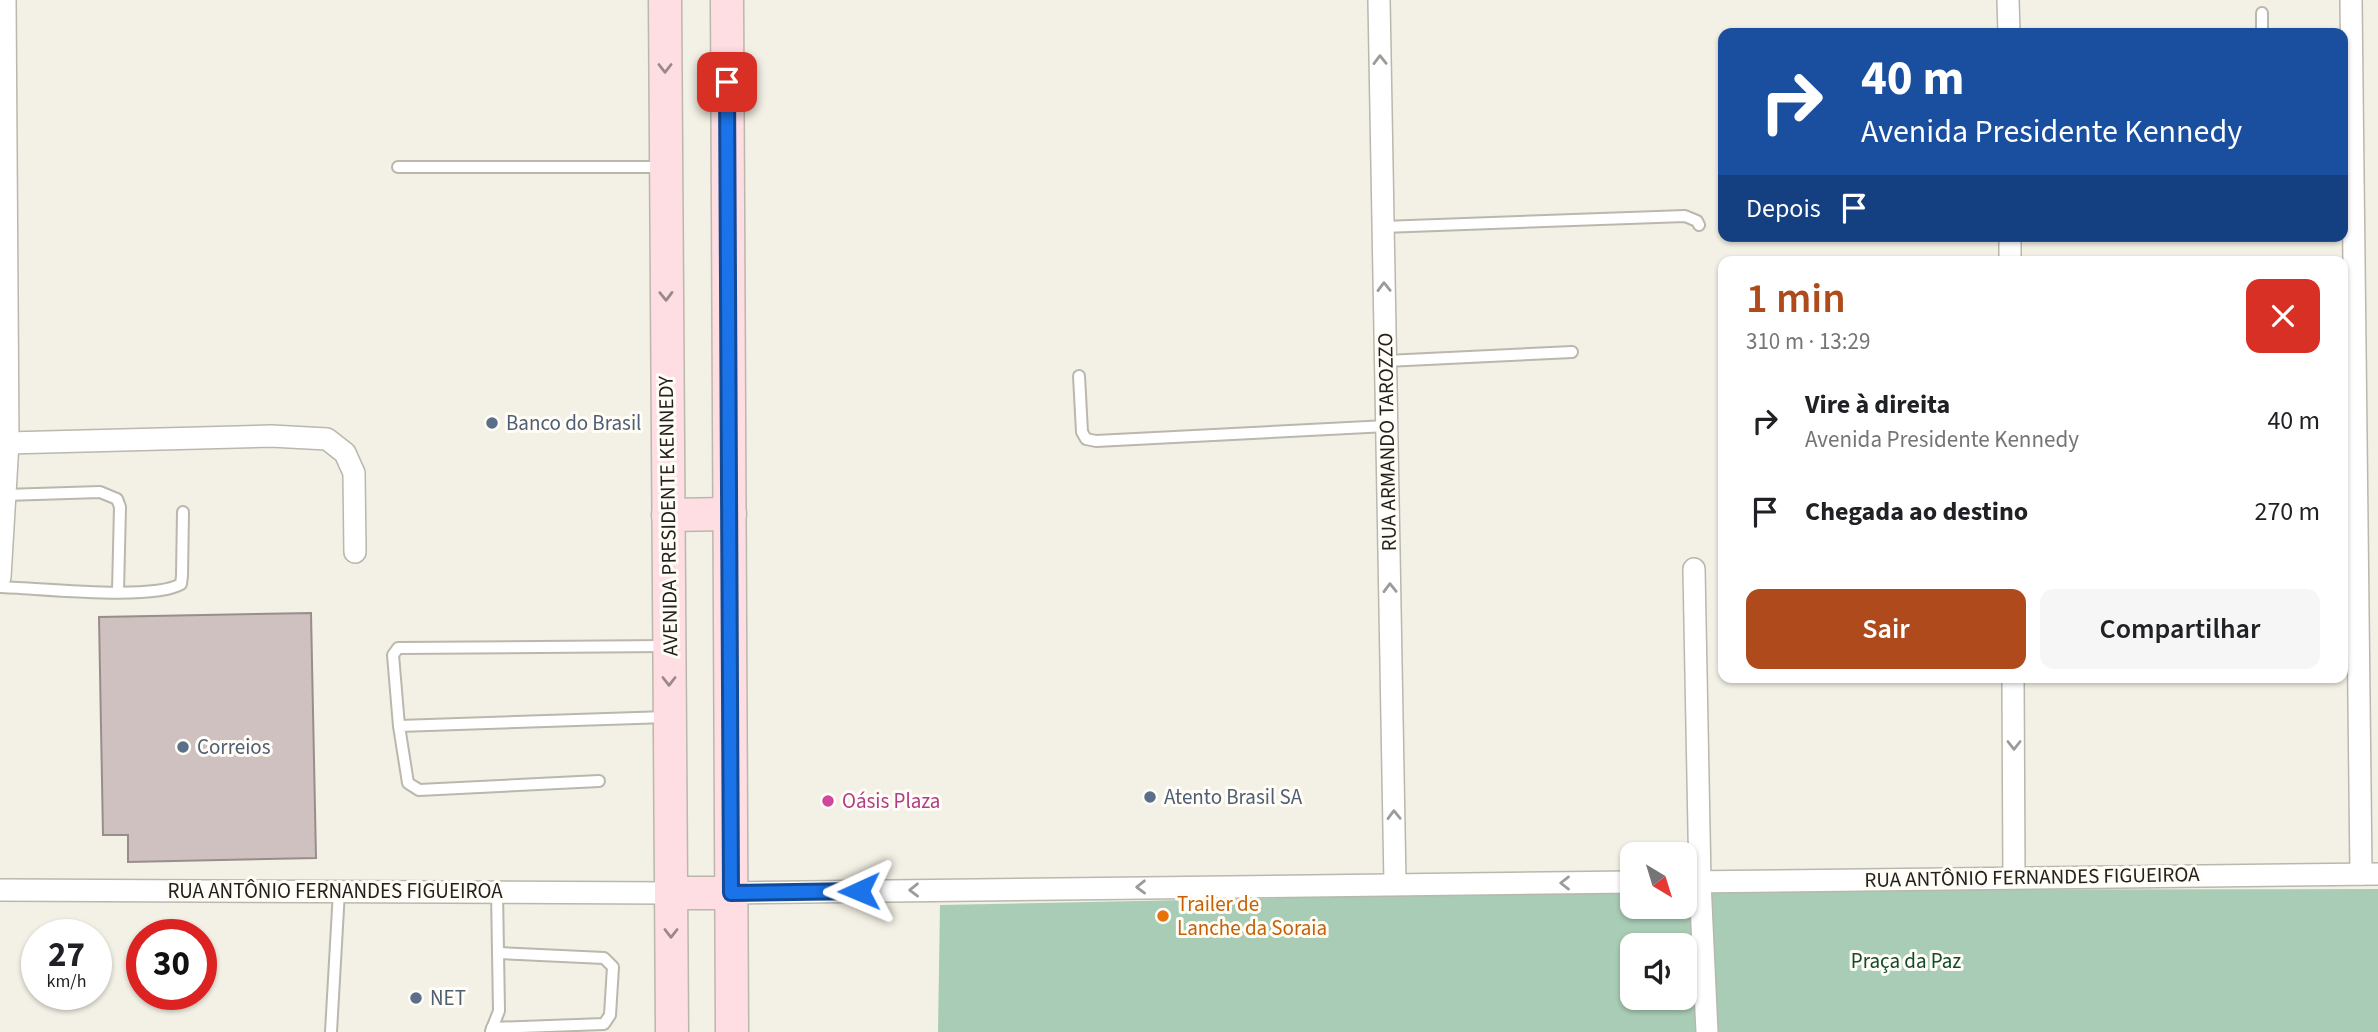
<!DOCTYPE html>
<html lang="pt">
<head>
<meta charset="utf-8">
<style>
	:root { --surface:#fff; --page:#f6f6f6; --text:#202124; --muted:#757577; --accent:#af4a1d }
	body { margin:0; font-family:"Source Sans 3",sans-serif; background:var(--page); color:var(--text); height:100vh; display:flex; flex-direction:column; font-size:26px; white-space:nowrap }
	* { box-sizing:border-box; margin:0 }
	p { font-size:23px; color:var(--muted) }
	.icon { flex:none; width:38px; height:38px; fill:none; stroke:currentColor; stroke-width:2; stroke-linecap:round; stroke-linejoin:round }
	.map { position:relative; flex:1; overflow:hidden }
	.drawer { position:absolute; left:1718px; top:256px; width:630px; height:427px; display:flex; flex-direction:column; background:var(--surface); border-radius:14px; box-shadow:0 2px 5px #0004 }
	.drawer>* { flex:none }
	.guide { position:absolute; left:1718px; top:28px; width:630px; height:214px; border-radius:14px; box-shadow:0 2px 5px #0004; background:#1a4fa0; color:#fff; overflow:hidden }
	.needle { width:46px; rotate:142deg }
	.tools { position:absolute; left:1620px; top:842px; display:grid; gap:14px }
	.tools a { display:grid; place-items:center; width:77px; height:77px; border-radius:14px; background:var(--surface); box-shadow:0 2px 5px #0004; font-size:35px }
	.speed { position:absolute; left:21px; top:919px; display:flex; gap:14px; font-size:35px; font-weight:700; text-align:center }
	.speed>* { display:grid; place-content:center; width:91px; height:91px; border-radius:50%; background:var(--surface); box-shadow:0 2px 5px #0004; line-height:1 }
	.speed small { font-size:18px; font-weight:400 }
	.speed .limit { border:10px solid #d22; background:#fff; color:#111 }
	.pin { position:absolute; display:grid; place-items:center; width:60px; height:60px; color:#fff; margin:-30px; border-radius:14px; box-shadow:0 4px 10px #0006 }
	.me { position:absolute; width:77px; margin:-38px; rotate:269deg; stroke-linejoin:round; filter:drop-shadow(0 0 5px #0008) }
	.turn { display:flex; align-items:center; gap:24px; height:147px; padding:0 28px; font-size:32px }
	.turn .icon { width:91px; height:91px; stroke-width:2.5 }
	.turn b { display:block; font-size:49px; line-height:60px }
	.then { display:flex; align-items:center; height:66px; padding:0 28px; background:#0003; gap:14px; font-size:26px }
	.round { display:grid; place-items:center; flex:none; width:74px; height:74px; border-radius:14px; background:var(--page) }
	.head { display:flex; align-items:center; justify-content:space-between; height:119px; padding:0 28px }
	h1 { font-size:42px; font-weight:600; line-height:52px; color:var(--accent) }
	.cta { display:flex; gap:14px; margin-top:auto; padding:14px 28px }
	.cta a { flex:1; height:80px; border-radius:14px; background:var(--accent); color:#fff; font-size:28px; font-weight:600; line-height:80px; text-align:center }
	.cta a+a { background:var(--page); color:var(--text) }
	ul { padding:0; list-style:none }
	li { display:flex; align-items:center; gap:21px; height:91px; padding:0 28px }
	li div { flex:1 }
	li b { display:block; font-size:26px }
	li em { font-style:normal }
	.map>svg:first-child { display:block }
</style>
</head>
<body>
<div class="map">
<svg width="2378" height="1032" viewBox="0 0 2378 1032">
	<rect width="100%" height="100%" fill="#f3f0e5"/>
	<path fill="#a8ccb5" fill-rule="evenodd" d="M2378,889v143h-1440l2,-127 693,-14v15h52v-16zM1633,945h52v53h-52z"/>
	<polygon fill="#cec1c0" stroke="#998d8c" stroke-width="2" points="311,613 316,858 128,862 128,835 103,835 99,617"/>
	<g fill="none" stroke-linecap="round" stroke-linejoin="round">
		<defs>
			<g id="service">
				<polyline points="2262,13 2262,33"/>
				<polyline points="398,167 662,167"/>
				<polyline points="1383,227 1685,216 1697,221 1699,225"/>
				<polyline points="1386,361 1572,352"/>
				<polyline points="1079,376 1082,432 1086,439 1096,441 1387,426"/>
				<polyline points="5,495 100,492 117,499 120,507 118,592"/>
				<path d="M0,587c38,1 153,14 181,-3l1,-8 1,-64"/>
				<polyline points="399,726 393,655 398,648 666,646"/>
				<polyline points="599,781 419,790 408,783 399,726 667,717"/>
				<polyline points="492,1028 604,1024 610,1015 613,967 604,958 498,953"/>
				<polyline points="491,1031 499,1011 497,892"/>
				<polyline points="331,1032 339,891"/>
			</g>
			<g id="minor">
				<polyline points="1379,0 1395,884"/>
				<polyline points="2008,0 2009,33"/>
				<polyline points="2351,0 2361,874"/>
				<polyline points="2010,236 2010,261"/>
				<polyline points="8,443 271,436 327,439 345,453 354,473 355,552"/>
				<polyline points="1694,569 1700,882 1707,1032"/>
				<polyline points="0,577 8,443 5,0"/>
				<polyline points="2013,677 2014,876"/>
				<polyline points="1685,882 2378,874"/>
				<polyline points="0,890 671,893"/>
				<polyline points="731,893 1633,882"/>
			</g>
			<g id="secondary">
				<polyline points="665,0 672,1032"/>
				<polyline points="727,0 732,1032"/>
				<polyline points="668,515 730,514"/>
				<polyline points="671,893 731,893"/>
			</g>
		</defs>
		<use href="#service" stroke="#bab7ac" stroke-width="14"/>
		<use href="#minor" stroke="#bab7ac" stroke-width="24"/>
		<use href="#secondary" stroke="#bab7ac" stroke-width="35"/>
		<use href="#service" stroke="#fff" stroke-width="10"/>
		<use href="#minor" stroke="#fff" stroke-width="21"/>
		<use href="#secondary" stroke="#fedee2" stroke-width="32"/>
	</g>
	<defs><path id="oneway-chevron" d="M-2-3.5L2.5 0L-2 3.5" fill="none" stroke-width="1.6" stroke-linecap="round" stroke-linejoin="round" transform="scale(1.75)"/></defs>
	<g stroke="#9c9b99">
		<use href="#oneway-chevron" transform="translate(1380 60) rotate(-91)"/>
		<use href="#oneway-chevron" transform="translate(1384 287) rotate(-91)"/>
		<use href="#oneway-chevron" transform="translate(1390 588) rotate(-91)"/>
		<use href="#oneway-chevron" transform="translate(2014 745) rotate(90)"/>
		<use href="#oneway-chevron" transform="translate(1394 815) rotate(-91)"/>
		<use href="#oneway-chevron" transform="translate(1565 883) rotate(180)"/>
		<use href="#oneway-chevron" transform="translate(1141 887) rotate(179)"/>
		<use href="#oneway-chevron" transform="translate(914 890) rotate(179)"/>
	</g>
	<g stroke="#9b8989">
		<use href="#oneway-chevron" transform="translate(665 68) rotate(90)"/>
		<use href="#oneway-chevron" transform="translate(666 296) rotate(89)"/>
		<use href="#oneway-chevron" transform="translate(669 681) rotate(90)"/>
		<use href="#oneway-chevron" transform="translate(671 933) rotate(90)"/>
	</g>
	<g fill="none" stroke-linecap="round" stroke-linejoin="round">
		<defs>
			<polyline id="route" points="727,82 731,893 859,891"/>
		</defs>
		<use href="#route" stroke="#114b97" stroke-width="18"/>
		<use href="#route" stroke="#1a73e8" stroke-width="12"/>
	</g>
	<g fill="#5c6f8a" stroke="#fffdf6" stroke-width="2.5">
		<circle cx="492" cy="423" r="7"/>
		<circle cx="183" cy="747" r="7"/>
		<circle cx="1150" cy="797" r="7"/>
		<circle cx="416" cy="998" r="7"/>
	</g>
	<circle fill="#d1479c" stroke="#fffdf6" stroke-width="2.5" cx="828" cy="801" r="7"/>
	<circle fill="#e8710a" stroke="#fffdf6" stroke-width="2.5" cx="1163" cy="916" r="7"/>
	<g text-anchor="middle" stroke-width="6" stroke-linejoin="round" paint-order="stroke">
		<g font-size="21" fill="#4e5e75" stroke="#fffdf6" text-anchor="start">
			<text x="506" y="430">Banco do Brasil</text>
			<text x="197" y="754">Correios</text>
			<text x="1164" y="804">Atento Brasil SA</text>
			<text x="430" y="1005">NET</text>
		</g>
		<g font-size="21" fill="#22211d" stroke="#fffdf6">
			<text transform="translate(1387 442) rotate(-91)" y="7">RUA ARMANDO TAROZZO</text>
			<text transform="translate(668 516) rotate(-91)" y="7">AVENIDA PRESIDENTE KENNEDY</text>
			<text transform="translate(2032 877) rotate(-1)" y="7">RUA ANTÔNIO FERNANDES FIGUEIROA</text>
			<text x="335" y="898">RUA ANTÔNIO FERNANDES FIGUEIROA</text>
		</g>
		<g font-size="21" fill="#b23c85" stroke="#fffdf6" text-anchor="start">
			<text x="842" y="808">Oásis Plaza</text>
		</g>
		<g font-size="21" fill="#c56008" stroke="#fffdf6" text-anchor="start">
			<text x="1177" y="911">Trailer de<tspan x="1177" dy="24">Lanche da Soraia</tspan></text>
		</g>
		<g font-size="21" fill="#114a2e" stroke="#fffdf6">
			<text x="1906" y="968">Praça da Paz</text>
		</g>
	</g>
</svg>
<div class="tools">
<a><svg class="needle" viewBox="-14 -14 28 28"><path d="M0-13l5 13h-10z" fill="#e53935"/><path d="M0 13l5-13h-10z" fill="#757577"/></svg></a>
<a><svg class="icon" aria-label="sound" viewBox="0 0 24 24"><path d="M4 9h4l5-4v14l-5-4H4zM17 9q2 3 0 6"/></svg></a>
</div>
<div class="speed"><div>27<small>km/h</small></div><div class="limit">30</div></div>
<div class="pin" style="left:727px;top:82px;background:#d93025"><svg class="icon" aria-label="arrive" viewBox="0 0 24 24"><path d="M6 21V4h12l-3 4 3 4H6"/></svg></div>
<svg class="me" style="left:859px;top:891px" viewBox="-20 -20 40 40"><path d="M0-17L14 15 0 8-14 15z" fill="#1a73e8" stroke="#fff" stroke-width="4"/></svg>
<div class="guide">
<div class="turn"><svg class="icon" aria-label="right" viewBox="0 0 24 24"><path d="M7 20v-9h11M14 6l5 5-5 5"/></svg><div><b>40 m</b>Avenida Presidente Kennedy</div></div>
<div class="then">Depois<svg class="icon" aria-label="arrive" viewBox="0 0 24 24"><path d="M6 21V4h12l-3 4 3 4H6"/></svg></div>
</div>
<section class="drawer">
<div class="head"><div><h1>1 min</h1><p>310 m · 13:29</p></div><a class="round" style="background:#d93025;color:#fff"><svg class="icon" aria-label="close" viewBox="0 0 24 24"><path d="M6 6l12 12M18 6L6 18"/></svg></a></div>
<ul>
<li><svg class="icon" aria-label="right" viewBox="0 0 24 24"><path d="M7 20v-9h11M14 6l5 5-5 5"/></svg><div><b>Vire à direita</b><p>Avenida Presidente Kennedy</p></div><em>40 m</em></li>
<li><svg class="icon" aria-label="arrive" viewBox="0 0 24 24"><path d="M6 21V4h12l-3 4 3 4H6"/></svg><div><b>Chegada ao destino</b></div><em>270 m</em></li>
</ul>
<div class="cta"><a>Sair</a><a>Compartilhar</a></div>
</section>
</div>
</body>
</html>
